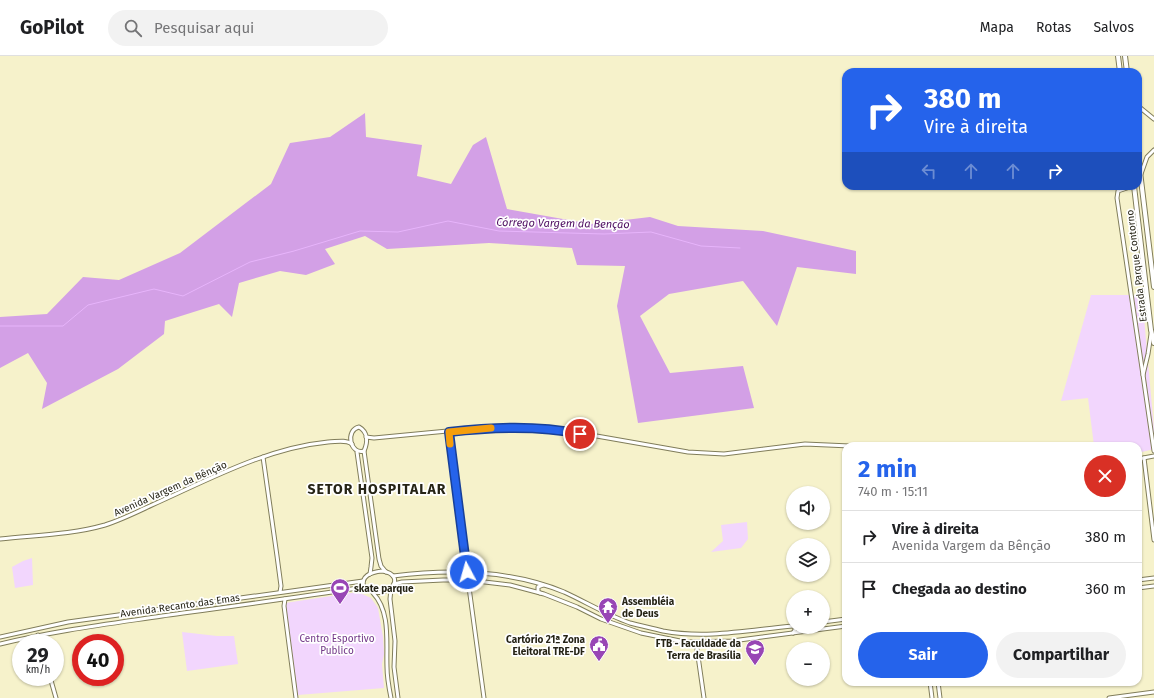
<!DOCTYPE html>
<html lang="pt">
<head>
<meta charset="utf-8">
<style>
	:root { --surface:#fff; --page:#f2f2f2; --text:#202124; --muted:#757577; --line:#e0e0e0; --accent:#2563eb }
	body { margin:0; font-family:"Fira Sans",sans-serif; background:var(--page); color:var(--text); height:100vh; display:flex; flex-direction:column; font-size:15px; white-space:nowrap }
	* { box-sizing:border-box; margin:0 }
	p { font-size:13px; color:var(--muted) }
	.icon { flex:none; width:22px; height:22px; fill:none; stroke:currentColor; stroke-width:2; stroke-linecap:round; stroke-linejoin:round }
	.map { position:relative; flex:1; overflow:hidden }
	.panel { position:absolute; left:842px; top:386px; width:300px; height:244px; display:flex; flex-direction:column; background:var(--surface); border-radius:12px; box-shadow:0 1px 3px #0004 }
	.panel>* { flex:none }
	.banner { position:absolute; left:842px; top:12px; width:300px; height:122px; border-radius:12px; box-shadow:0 1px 3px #0004; background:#2563eb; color:#fff; overflow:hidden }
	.tools { position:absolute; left:786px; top:430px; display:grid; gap:8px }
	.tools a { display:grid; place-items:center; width:44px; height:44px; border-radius:50%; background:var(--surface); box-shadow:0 1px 3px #0004; font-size:20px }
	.speed { position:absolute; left:12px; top:578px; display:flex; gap:8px; font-size:20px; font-weight:700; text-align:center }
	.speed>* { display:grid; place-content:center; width:52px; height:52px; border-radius:50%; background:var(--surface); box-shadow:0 1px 3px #0004; line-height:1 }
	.speed small { font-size:10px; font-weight:400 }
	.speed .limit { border:6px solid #d22; background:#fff; color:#111 }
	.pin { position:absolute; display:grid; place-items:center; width:34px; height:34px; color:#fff; margin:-17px; border:2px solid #fff; border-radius:50%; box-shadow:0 1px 4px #0007 }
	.me { position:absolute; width:44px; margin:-22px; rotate:354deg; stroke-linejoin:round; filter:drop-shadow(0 0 3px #0008) }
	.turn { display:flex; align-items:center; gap:14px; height:84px; padding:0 16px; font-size:18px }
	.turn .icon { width:52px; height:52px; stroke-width:2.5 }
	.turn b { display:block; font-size:28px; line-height:34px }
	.lanes { display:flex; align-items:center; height:38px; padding:0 16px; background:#0003; justify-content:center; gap:20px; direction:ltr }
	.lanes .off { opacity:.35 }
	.round { display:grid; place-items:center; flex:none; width:42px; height:42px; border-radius:21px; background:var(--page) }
	.summary { display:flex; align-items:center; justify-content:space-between; height:68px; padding:0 16px }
	h1 { font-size:24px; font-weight:700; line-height:30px; color:var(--accent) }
	.action { display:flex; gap:8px; margin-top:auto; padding:8px 16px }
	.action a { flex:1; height:46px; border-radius:24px; background:var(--accent); color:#fff; font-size:16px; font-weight:700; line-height:46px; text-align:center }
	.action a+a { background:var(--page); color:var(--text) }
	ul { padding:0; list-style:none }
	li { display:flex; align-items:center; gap:12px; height:52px; padding:0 16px; border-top:1px solid var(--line) }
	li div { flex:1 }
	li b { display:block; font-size:15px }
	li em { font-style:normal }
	header { display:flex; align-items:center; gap:24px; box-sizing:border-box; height:56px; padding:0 20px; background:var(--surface); border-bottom:1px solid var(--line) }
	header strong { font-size:19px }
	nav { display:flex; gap:22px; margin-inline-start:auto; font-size:14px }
	.search { width:280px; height:36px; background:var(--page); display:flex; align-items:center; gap:10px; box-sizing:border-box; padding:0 14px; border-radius:22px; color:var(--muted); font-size:15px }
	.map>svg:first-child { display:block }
</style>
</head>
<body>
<header>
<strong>GoPilot</strong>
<div class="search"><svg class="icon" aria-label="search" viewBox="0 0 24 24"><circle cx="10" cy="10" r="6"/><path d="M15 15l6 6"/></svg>Pesquisar aqui</div>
<nav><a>Mapa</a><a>Rotas</a><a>Salvos</a></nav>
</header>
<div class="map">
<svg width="1154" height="642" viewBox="0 0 1154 642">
	<rect width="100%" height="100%" fill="#f6f2cb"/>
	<g fill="#f2d6fd">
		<polygon points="1091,239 1142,239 1154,373 1154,393 1138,397 1138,390 1094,390 1088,342 1061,345"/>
		<polygon points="747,466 748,483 741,492 711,496 723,485 721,469"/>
		<polygon points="32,502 33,529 15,532 12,511 23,505"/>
		<polygon points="358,536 371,542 378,552 383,581 384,598 382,608 384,632 298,639 285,547"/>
		<polygon points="182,576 217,580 234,580 238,608 187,615"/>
	</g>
	<polygon fill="#d3a0e6" points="365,57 366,81 422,89 417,120 451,128 473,89 486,81 507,153 591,168 650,161 678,170 763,175 856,195 856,218 797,211 777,270 743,225 669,238 640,260 670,317 743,310 754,352 638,367 617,250 625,210 577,209 572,192 489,187 387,193 365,180 325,193 335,208 306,219 280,215 239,227 232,261 219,248 165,265 164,278 118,313 42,353 47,327 28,297 0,312 0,261 47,258 83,221 119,224 180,197 271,128 290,87 330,81"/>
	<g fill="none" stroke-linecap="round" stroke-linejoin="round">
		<polyline stroke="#e7b4fb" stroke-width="1" points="0,270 63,270 88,249 154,233 183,240 250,206 294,195 360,175 398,176 448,165 499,175 604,178 651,176 701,190 740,192"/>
		<defs>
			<g id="secondary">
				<polyline points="1138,50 1154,63"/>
				<polyline points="1141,118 1147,101 1154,94"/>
				<polyline points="1133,130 1118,135 1117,142 1143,319"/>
				<polyline points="1151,278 1148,298 1143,319 1154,395"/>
				<path d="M359,371c9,5 9,15 5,24 -14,4 -19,-21 -5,-24z"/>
				<polyline points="449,376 467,516"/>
				<polyline points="366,381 374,382 479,372 523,371 568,375 688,396 724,398 805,388 850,390"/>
				<polyline points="364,395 379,503 381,510 386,516"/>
				<polyline points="357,396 372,502 371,511 370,518"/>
				<polyline points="263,401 277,500 281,530 280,536"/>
				<polyline points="1144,402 1154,484"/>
				<polyline points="1138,403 1154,400"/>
				<path d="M0,483c35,-4 70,-4 105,-14 16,-5 32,-13 47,-20 56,-25 114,-57 176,-63 8,0 17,-3 24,2"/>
				<path d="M382,515c27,4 6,32 -18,17 -4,-12 7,-16 18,-17z"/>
				<path d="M393,520c56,-7 118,-6 171,16 22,10 43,23 66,31 11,3 22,5 33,8 44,8 86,-1 130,-5"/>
				<polyline points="468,524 484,642"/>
				<polyline points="1138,524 1154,522"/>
				<polyline points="394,528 402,526 443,524 468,524 510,529 544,538 577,551 601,563 641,577 685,586 732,585 846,570"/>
				<polyline points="1138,532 1154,530"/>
				<polyline points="391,533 390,543 395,585 394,611 398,642"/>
				<path d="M373,537c18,19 13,50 14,74 0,10 2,21 4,31"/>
				<polyline points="540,537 538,536 538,531 543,529"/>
				<polyline points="285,543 284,550 296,642"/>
				<polyline points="823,566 846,563"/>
				<polyline points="793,577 795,574 795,571"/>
				<polyline points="38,579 41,587"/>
				<polyline points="0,581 68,566 363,525"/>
				<polyline points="696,586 704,642"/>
				<path d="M0,588c53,-13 108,-20 162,-28 65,-9 131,-18 196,-28h6"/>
				<polyline points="50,621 56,642"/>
				<polyline points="930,626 932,642"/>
				<polyline points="938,626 940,642"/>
				<polyline points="1109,642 1154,636"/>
			</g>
			<g id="highway">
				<polyline points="1118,0 1120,16"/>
				<polyline points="1125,0 1127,16"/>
				<polyline points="1138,99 1154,231"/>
				<polyline points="1134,130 1151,274 1154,287"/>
			</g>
		</defs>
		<use href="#secondary" stroke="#807d5a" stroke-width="5"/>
		<use href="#highway" stroke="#807d5a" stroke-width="6"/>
		<use href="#secondary" stroke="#fff" stroke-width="3"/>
		<use href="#highway" stroke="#fff" stroke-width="4"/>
	</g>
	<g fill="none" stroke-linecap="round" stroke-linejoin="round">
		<defs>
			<path id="route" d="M467,516l-18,-140c44,-5 88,-7 131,2"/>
		</defs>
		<use href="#route" stroke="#184099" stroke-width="10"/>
		<use href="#route" stroke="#2563eb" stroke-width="7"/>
		<polyline stroke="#f59e0b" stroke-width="7" points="450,388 449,376 491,372"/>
	</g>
	<defs>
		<symbol id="stadium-pin" viewBox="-11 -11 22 30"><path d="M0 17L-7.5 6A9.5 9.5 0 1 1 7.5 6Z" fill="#9846b5" stroke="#fff"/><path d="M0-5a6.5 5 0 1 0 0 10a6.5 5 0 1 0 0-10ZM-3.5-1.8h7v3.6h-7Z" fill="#fff"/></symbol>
		<symbol id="temple-pin" viewBox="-11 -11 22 30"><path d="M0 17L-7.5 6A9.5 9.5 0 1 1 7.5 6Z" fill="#9846b5" stroke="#fff"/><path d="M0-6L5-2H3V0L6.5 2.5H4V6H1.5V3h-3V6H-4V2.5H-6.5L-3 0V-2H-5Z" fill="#fff"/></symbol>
		<symbol id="civic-pin" viewBox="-11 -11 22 30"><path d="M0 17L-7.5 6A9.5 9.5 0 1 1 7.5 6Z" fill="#9846b5" stroke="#fff"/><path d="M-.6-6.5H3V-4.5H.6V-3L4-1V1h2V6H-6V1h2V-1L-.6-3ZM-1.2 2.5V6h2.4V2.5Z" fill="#fff"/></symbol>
		<symbol id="university-pin" viewBox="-11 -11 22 30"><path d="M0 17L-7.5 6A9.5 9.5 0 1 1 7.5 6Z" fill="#9846b5" stroke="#fff"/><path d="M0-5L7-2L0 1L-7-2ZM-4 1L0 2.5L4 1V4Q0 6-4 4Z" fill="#fff"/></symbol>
	</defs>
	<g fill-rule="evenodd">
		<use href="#stadium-pin" x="329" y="521" width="22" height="30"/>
		<use href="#temple-pin" x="597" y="540" width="22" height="30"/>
		<use href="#civic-pin" x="588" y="578" width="22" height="30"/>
		<use href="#university-pin" x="744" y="582" width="22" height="30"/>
	</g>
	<g text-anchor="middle" stroke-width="3.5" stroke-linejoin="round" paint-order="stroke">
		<g font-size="10" fill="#262416" stroke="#fff">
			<text transform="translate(1136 210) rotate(-97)" y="4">Estrada Parque Contorno</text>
			<text transform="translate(170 432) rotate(-24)" y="4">Avenida Vargem da Bênção</text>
			<text transform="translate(180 549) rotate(-8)" y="4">Avenida Recanto das Emas</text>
		</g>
		<g font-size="10" font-weight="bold" fill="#262416" stroke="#fff" text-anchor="start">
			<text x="354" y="536">skate parque</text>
			<text x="622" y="549">Assembléia<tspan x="622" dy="12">de Deus</tspan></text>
			<text x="585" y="587" text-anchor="end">Cartório 21ª Zona<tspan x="585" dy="12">Eleitoral TRE-DF</tspan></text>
			<text x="741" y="591" text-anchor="end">FTB - Faculdade da<tspan x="741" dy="12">Terra de Brasília</tspan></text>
		</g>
		<g font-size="10" fill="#713587" stroke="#fff">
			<text x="337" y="586">Centro Esportivo<tspan x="337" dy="12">Publico</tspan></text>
		</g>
		<g font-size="11" font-style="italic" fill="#4e0d61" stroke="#fff">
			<text transform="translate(563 167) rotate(1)" y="4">Córrego Vargem da Benção</text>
		</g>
		<g font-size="14" font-weight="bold" letter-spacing="1" fill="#262416" stroke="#fff">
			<text x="377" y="438">SETOR HOSPITALAR</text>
		</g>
	</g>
</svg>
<div class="tools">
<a><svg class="icon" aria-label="sound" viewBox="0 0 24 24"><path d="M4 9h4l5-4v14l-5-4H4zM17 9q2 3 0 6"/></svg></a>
<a><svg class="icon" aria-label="layers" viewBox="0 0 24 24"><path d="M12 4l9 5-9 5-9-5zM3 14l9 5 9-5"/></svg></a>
<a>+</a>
<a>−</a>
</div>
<div class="speed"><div>29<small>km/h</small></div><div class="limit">40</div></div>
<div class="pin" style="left:580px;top:378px;background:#d93025"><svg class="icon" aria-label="arrive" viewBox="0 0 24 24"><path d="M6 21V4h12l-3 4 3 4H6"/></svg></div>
<svg class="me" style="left:467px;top:516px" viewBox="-20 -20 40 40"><circle r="17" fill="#2563eb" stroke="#fff" stroke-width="3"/><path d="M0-11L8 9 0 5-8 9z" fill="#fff"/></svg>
<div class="banner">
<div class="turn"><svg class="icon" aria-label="right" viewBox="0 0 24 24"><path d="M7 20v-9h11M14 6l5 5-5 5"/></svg><div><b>380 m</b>Vire à direita</div></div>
<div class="lanes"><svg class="icon off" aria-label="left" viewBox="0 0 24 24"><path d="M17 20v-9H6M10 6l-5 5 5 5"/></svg><svg class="icon off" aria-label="ahead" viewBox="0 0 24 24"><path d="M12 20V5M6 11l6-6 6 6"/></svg><svg class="icon off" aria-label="ahead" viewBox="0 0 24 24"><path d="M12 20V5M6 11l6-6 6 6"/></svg><svg class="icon" aria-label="right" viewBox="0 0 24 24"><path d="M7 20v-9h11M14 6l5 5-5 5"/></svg></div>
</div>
<section class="panel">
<div class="summary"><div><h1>2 min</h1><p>740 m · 15:11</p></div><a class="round" style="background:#d93025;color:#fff"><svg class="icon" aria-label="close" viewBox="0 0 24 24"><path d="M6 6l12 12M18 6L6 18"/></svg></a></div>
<ul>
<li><svg class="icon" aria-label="right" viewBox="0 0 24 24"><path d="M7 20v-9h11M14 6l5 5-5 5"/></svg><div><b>Vire à direita</b><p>Avenida Vargem da Bênção</p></div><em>380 m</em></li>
<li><svg class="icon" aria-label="arrive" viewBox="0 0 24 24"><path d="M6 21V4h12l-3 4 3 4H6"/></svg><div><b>Chegada ao destino</b></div><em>360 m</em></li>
</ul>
<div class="action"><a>Sair</a><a>Compartilhar</a></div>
</section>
</div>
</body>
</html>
